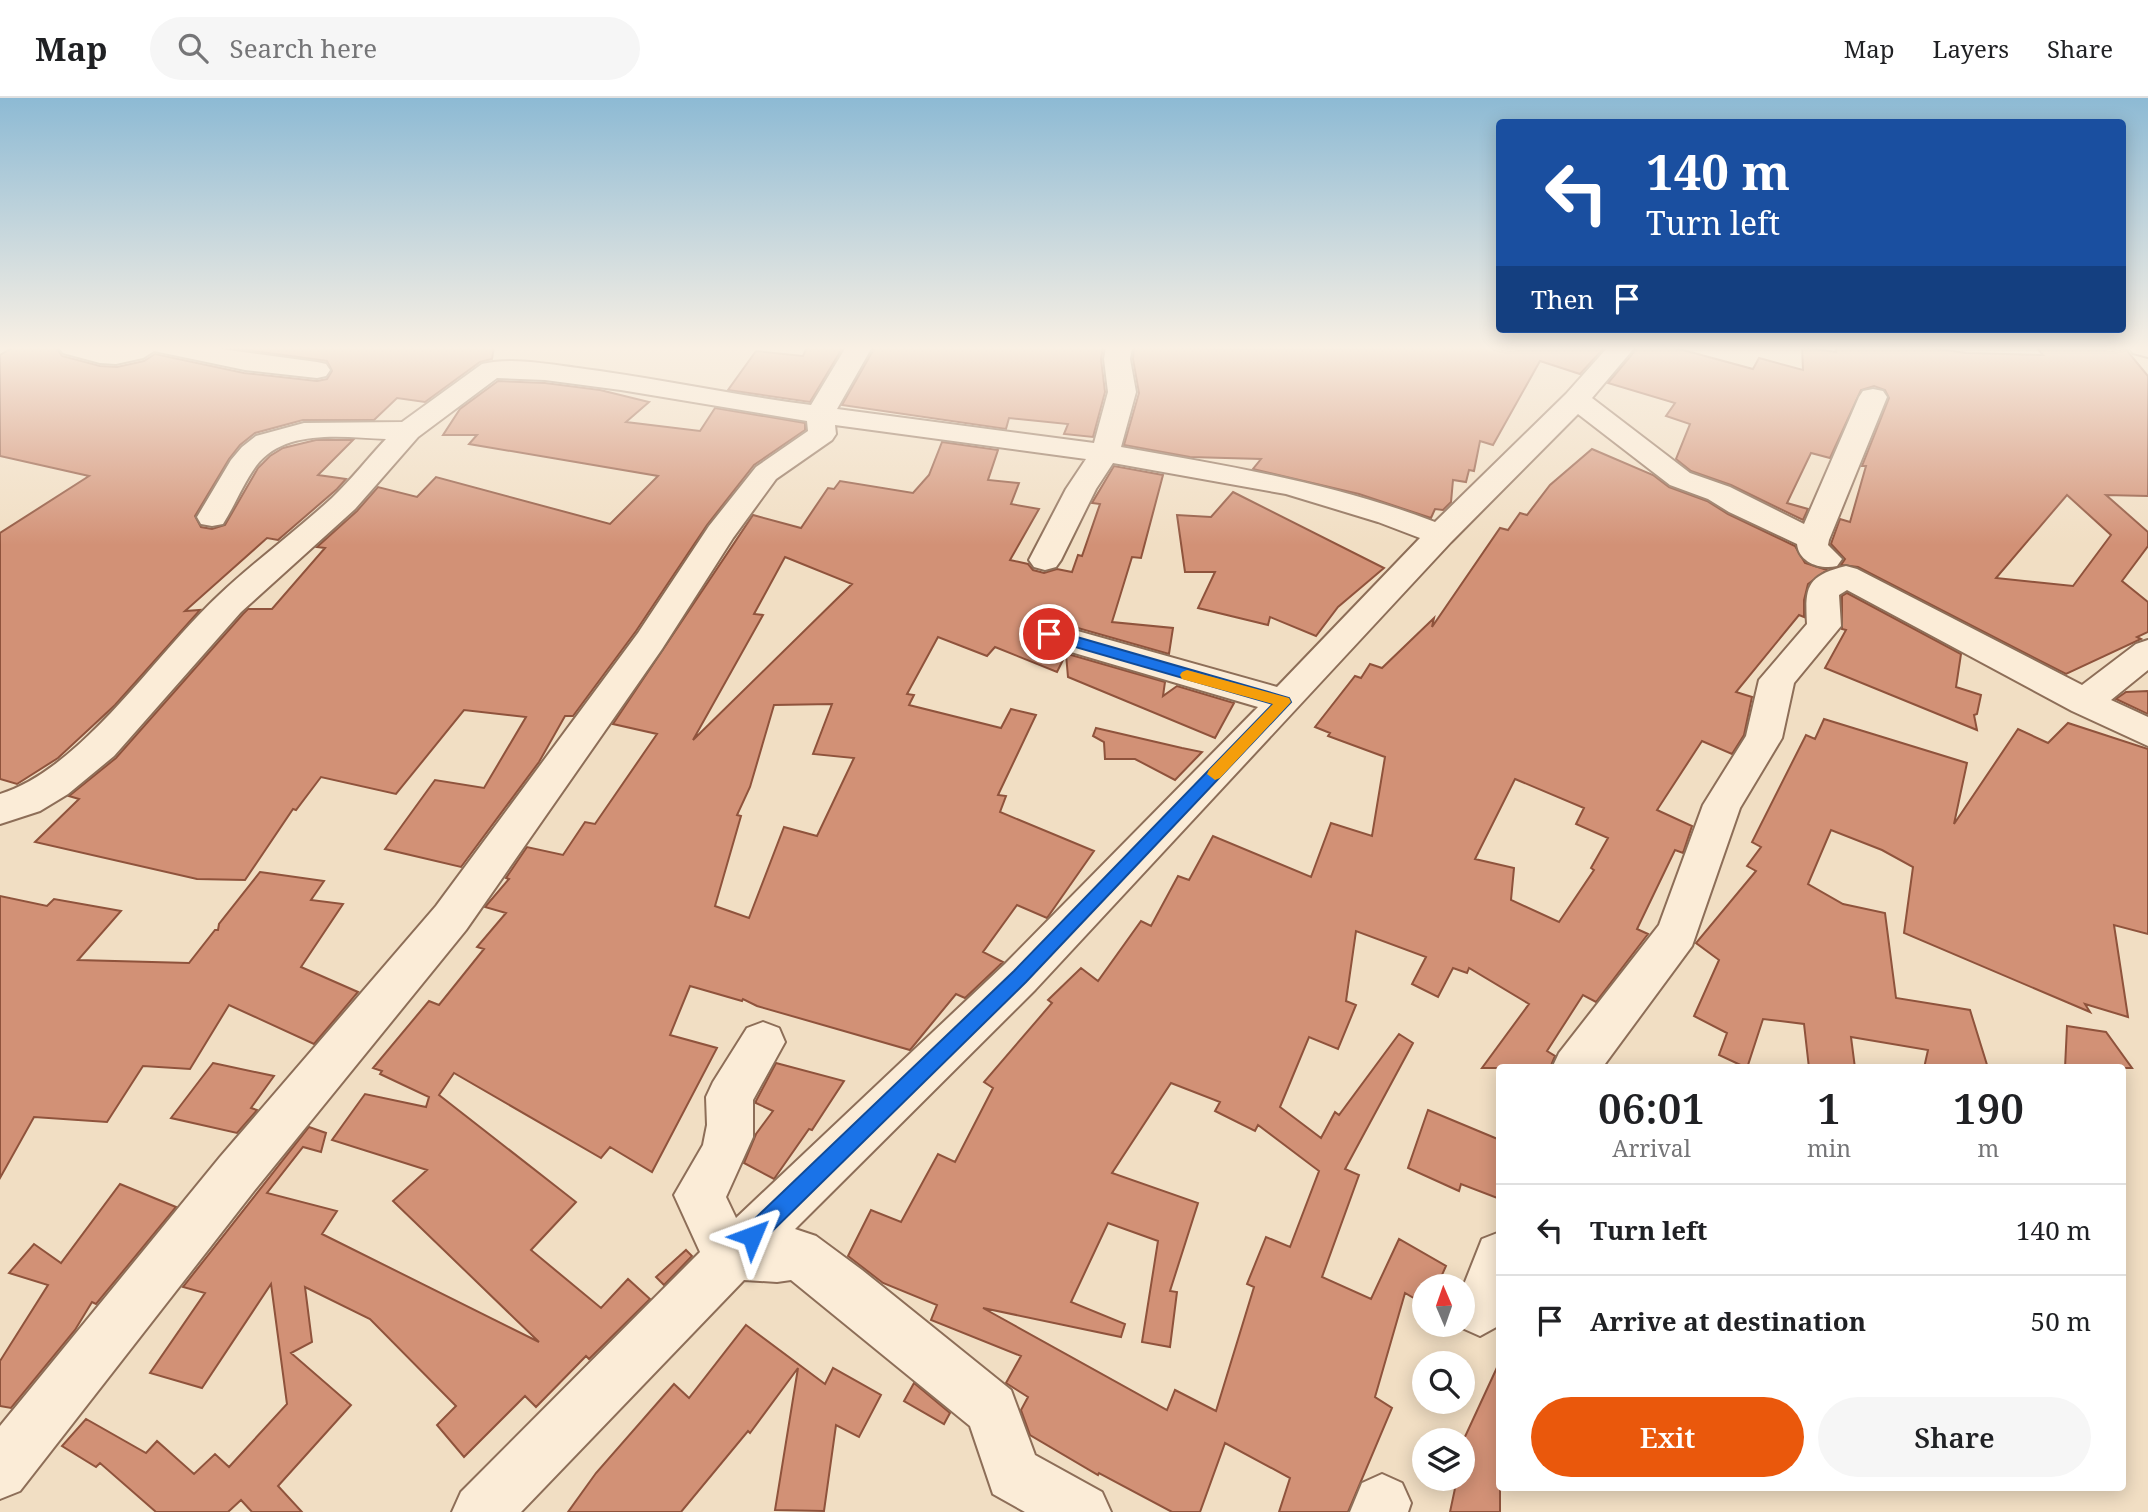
<!DOCTYPE html>
<html lang="en">
<head>
<meta charset="utf-8">
<style>
	:root { --surface:#fff; --page:#f6f6f6; --text:#202124; --muted:#757577; --line:#e0e0e0; --accent:#ea580c }
	body { margin:0; font-family:"Noto Serif",serif; background:var(--page); color:var(--text); height:100vh; display:flex; flex-direction:column; font-size:26px; white-space:nowrap }
	* { box-sizing:border-box; margin:0 }
	p { font-size:23px; color:var(--muted) }
	.icon { flex:none; width:38px; height:38px; fill:none; stroke:currentColor; stroke-width:2; stroke-linecap:round; stroke-linejoin:round }
	.map { position:relative; flex:1; overflow:hidden }
	.sheet { position:absolute; left:1496px; top:966px; width:630px; height:427px; display:flex; flex-direction:column; background:var(--surface); border-radius:7px; box-shadow:0 4px 18px #0003 }
	.sheet>* { flex:none }
	.top-card { position:absolute; left:1496px; top:21px; width:630px; height:214px; border-radius:7px; box-shadow:0 4px 18px #0003; background:#1a4fa0; color:#fff; overflow:hidden }
	.needle { width:46px; rotate:358deg }
	.fabs { position:absolute; left:1412px; top:1176px; display:grid; gap:14px }
	.fabs a { display:grid; place-items:center; width:63px; height:63px; border-radius:50%; background:var(--surface); box-shadow:0 4px 18px #0003; font-size:35px }
	.pin { position:absolute; display:grid; place-items:center; width:60px; height:60px; color:#fff; margin:-30px; border:4px solid #fff; border-radius:50%; box-shadow:0 2px 7px #0007 }
	.me { position:absolute; width:77px; margin:-38px; rotate:46deg; stroke-linejoin:round; filter:drop-shadow(0 0 5px #0008) }
	.turn { display:flex; align-items:center; gap:24px; height:147px; padding:0 35px; font-size:32px }
	.turn .icon { width:91px; height:91px; stroke-width:2.5 }
	.turn b { display:block; font-size:49px; line-height:60px }
	.then { display:flex; align-items:center; height:66px; padding:0 35px; background:#0003; gap:14px; font-size:26px }
	.eta { display:flex; justify-content:space-evenly; align-items:center; height:119px; text-align:center }
	.eta b { font-size:42px; font-weight:600; line-height:49px }
	.action { display:flex; gap:14px; margin-top:auto; padding:14px 35px }
	.action a { flex:1; height:80px; border-radius:42px; background:var(--accent); color:#fff; font-size:28px; font-weight:600; line-height:80px; text-align:center }
	.action a+a { background:var(--page); color:var(--text) }
	ul { padding:0; list-style:none }
	li { display:flex; align-items:center; gap:21px; height:91px; padding:0 35px; border-top:2px solid var(--line) }
	li div { flex:1 }
	li b { display:block; font-size:26px }
	li em { font-style:normal }
	header { display:flex; align-items:center; gap:42px; box-sizing:border-box; height:98px; padding:0 35px; background:var(--surface); border-bottom:2px solid var(--line) }
	header strong { font-size:33px }
	nav { display:flex; gap:38px; margin-inline-start:auto; font-size:24px }
	.search { width:490px; height:63px; background:var(--page); display:flex; align-items:center; gap:18px; box-sizing:border-box; padding:0 24px; border-radius:38px; color:var(--muted); font-size:26px }
	.map>svg:first-child { display:block }
</style>
</head>
<body>
<header>
<strong>Map</strong>
<div class="search"><svg class="icon" aria-label="search" viewBox="0 0 24 24"><circle cx="10" cy="10" r="6"/><path d="M15 15l6 6"/></svg>Search here</div>
<nav><a>Map</a><a>Layers</a><a>Share</a></nav>
</header>
<div class="map">
<svg width="2148" height="1414" viewBox="0 0 2148 1414">
	<rect width="100%" height="100%" fill="#f1dec3"/>
	<g fill="#d29176" stroke="#8f533c" stroke-width="2" fill-rule="evenodd">
		<polygon points="14,249 56,249 62,258 100,268 117,269 144,263 155,256 244,275 317,283 327,281 332,273 327,263 225,249 494,249 492,261 480,264 425,304 397,300 374,322 303,322 255,335 240,347 229,361 195,418 201,429 212,431 225,427 258,370 270,358 283,350 316,342 353,342 318,377 346,381 337,391 278,442 267,440 185,513 200,512 115,607 58,660 17,686 0,681 0,435 89,378 0,358 0,257"/>
		<polygon points="807,249 843,249 810,304 728,292 756,253 803,258"/>
		<polygon points="875,249 1103,249 1101,261 1105,294 1093,339 1064,336 1068,326 1009,320 1006,331 842,307"/>
		<polygon points="1134,249 1243,251 1605,249 1580,276 1540,263 1493,347 1480,343 1474,373 1469,372 1466,384 1453,382 1451,404 1443,412 1435,411 1431,420 1359,396 1253,371 1261,361 1190,359 1124,347 1139,295 1133,261"/>
		<path d="M1638,249h34l81,22 6,-11 44,12 -1,-23 34,5v-5h90l40,6 77,2 -7,-8h88l24,29v120l-42,-1 42,37v14l-26,35 26,21v30l-11,5 4,2 -75,35 -208,-107 -17,-2 4,-6 -14,-15 1,-3 8,-22 10,3 16,-56h-4l27,-68 -4,-8 -11,-4 -13,4 -31,68 -19,-5 -24,50 21,6 -5,11 -72,-35 -40,-14 -15,-12 14,-35 -24,-8 9,-13 -67,-20zM2067,397l44,40 -38,51 -77,-8z"/>
		<polygon points="498,283 545,285 600,292 649,304 626,324 700,333 715,310 805,325 805,332 754,367 707,427 636,533 573,618 565,618 539,664 461,769 385,751 435,682 484,690 526,619 464,612 396,696 321,679 296,712 293,711 245,782 197,781 35,744 79,701 69,698 116,660 243,516 248,511 272,511 325,450 317,449 357,413 378,389 417,399 436,379 610,426 658,378 469,346 477,337 443,337 460,311"/>
		<path d="M942,344l56,8 -10,30 31,3 -8,21 28,5 -29,51 18,4 5,6 11,3 13,-4 15,3 6,-17 4,1 18,-52 -8,-1 22,-37 49,9 -22,83 -9,-1 -20,65 61,6 -4,26 -119,-34 -15,5 -5,10 6,10 129,37 -2,14 14,-10 57,17 -19,35 -147,-61 -2,-23 -9,18 -62,-25 -8,9 -49,-19 -31,57 7,1 -5,10 92,23 10,-19 25,6 -38,80 8,1 -6,16 94,39 -47,67 -30,-13 -34,47 20,10 -38,36 -9,-4 -46,56 -153,-44 -14,-7 -1,2 -52,-15 -20,49 47,13 -65,124 -42,-25 -9,11 -147,-85 -15,22 137,107 -45,48 70,58 27,-29 22,20 -61,60 -3,-3 -50,51 -11,-11 -61,61 -27,-32 19,-19 -86,-87 -65,-32 7,55 -21,11 60,52 -73,81 24,26h-50l-11,-12 -13,12h-72l-56,-49 -4,4 -34,-21 24,-27 60,34 11,-12 37,33 21,-20 14,13 58,-63 -16,-120 -69,104 -52,-15 55,-80 -22,-6 126,-160 17,6 -5,19 -18,-5 -36,46 70,18 -15,23 217,108 -146,-141 34,-31 -95,-30 33,-46 61,13 3,-10 -49,-23 2,-3 -9,-3 56,-67 10,4 45,-56 -7,-2 29,-34 -21,-6 24,-28 -3,-1 21,-31 36,8 22,-33 10,2 62,-90 -44,-10 140,-209 48,13 27,-40 6,1 6,-8 73,12 16,-18zM785,459l67,27 -159,156 70,-125 -9,-1zM832,606l-19,50 41,4 -37,78 -33,-9 -35,91 -34,-12 26,-90 -4,-1 13,-28 24,-82z"/>
		<path d="M1592,351l61,26 16,12 38,14 21,13 67,32 10,17 22,7 -19,14 -4,16v17l-5,-2 -63,77 16,5 -8,38 -12,19 -30,-13 -45,69 35,16 -9,27 -8,-3 -38,79 11,5 -52,68 -13,-7 -36,56 8,5 -5,12h-68l47,-64 -60,-36 -2,5 -14,-5 -15,29 -26,-13 14,-27 -70,-26 -10,70 10,4 -18,44 -29,-12 -29,70 41,31 14,-26 4,3 60,-81 14,9 -68,126 14,6 -37,102 49,22 28,-60 47,27 -9,20h-13v18l-19,-11 -30,104 17,11 -44,104h-69l11,-34 -65,-35 -25,69h-28l-73,-39 -1,2 -68,-40 -9,-25 7,-13 -22,-14 15,-27 -90,-36 6,-15 -54,-22 -35,-27 23,-46 30,12 37,-68 17,8 38,-74 -9,-6 68,-79 -4,-3 33,-32 17,13 43,-60 10,5 27,-50 11,4 24,-44 98,41 20,-54 41,13 13,-79 -57,-21 2,-3 -15,-6 40,-51 6,2 9,-14 12,4 52,-50 -2,9 68,-99 8,2 12,-17 7,2 23,-30zM1515,681l69,29 -8,16 32,14 -17,30 3,2 -35,52 -48,-22 3,-32 -39,-9zM1171,985l49,19 -5,9 40,20 3,-6 61,46 -29,76 -24,-10 -19,47 7,3 -38,124 -41,-21 -8,20 -184,-102 138,29 4,-13 -54,-22 37,-79 50,18 -16,101 28,5 7,-55 -7,-1 28,-88 -86,-30z"/>
		<polygon points="1233,394 1384,470 1338,509 1316,538 1270,519 1268,527 1198,510 1215,474 1185,474 1177,417 1211,419"/>
		<polygon points="1847,495 1961,556 1956,589 1981,597 1977,616 1974,617 1977,632 1825,570 1846,532 1842,531 1842,498"/>
		<polygon points="2148,593 2148,616 2116,601 2126,594"/>
		<polygon points="1824,621 1967,665 1954,726 2018,631 2048,645 2068,625 2148,651 2148,836 2114,827 2128,919 2085,906 2090,914 1904,835 1913,769 1882,752 1831,732 1808,786 1843,806 1885,815 1896,900 1970,912 1988,970 1924,970 1928,952 1851,939 1855,970 1809,970 1804,926 1763,921 1747,970 1719,957 1727,935 1694,918 1719,862 1696,845 1756,773 1747,768 1761,749 1752,744 1806,637 1815,641"/>
		<polygon points="1096,630 1182,650 1202,654 1175,682 1135,661 1105,661 1104,644 1093,638"/>
		<polygon points="260,774 324,783 311,802 343,806 301,869 358,894 314,946 229,907 190,971 143,968 107,1024 34,1019 0,1080 0,798 47,808 54,801 121,813 78,862 189,865 215,832 218,832 219,826"/>
		<polygon points="2067,928 2106,934 2132,970 2065,970"/>
		<polygon points="213,965 274,978 251,1010 257,1012 237,1035 171,1020"/>
		<polygon points="776,965 844,983 812,1032 809,1031 774,1081 744,1065 756,1036 773,1013 756,1005 756,1003"/>
		<polygon points="1428,1012 1500,1042 1500,1101 1461,1086 1459,1093 1408,1070"/>
		<polygon points="120,1086 176,1109 96,1206 92,1204 75,1232 11,1310 0,1308 0,1263 48,1187 9,1175 34,1146 61,1165"/>
		<polygon points="686,1152 692,1158 664,1187 656,1179"/>
		<polygon points="746,1227 825,1286 833,1270 881,1297 859,1339 836,1327 824,1413 775,1412 798,1270 750,1335 748,1333 681,1414 568,1414 596,1375 674,1286 689,1300"/>
		<polygon points="1500,1263 1500,1414 1450,1414 1457,1381 1463,1381 1463,1343"/>
		<polygon points="914,1285 950,1315 944,1326 904,1303"/>
	</g>
	<g fill="none" stroke-linecap="round" stroke-linejoin="round">
		<defs>
			<g id="minor">
				<polygon points="59,249 206,249 317,264 326,266 330,272 326,278 317,280 245,272 154,253 143,260 116,266 100,265 63,255"/>
				<path d="M846,249h26l-35,62 257,34 14,-51 -4,-33 2,-12h26l-2,12 6,33 -15,55c107,19 213,36 314,75l131,-128 42,-47h27l-43,51 98,75 40,14 74,37 55,-127 4,-6 10,-2 10,2 4,6 -58,143 -1,5 14,14 -5,7c-16,4 -38,-3 -40,-22l-68,-32 -21,-13 -38,-14 -92,-71 -127,128 -416,448 -240,239 21,7 46,34 149,120 24,65 67,37 9,20h-86l-32,-18 -23,-68 -179,-146 -14,2 -33,-2 -223,232h-69l9,-20 239,-240 -26,-57 29,-50 4,-20 -1,-28 7,-15 34,-54 16,-6 16,6 6,14 -32,58v37l-27,60 10,21 269,-254 253,-257 -221,-65 -5,-8 5,-8 12,-3 228,64 143,-149 -42,-16 -92,-28 -173,-31 -17,26 -35,71 -5,7 -11,3 -11,-3 -5,-7 37,-71 20,-30 -251,-34 1,9 -4,6 -56,39 -43,59 -71,111 -196,281 -212,261 -234,300 -20,8v-73l220,-269 216,-251 202,-273 71,-107 47,-59 52,-36 -1,-10 -186,-31 -76,-10 -48,-2 -79,59 -63,72 -114,103 -127,144 -46,38 -28,17 -40,13v-30c82,-25 156,-141 219,-199 36,-34 76,-63 113,-97 19,-18 36,-40 54,-59 -42,-2 -102,-11 -130,27 -13,18 -21,39 -33,58l-11,2 -11,-2 -4,-7 34,-57 11,-13 14,-11 48,-13 98,-1 80,-58c29,-7 66,0 96,4 78,10 155,27 233,37z"/>
				<polygon points="2129,249 2148,249 2148,259 2133,255"/>
				<path d="M1846,468l11,3 225,116 54,-41 12,-4v30l-37,30 37,17v29l-76,-35 -225,-121 -8,5 2,31 -47,57 -12,55 -42,70 -48,138 -90,122h-50l7,-15 100,-128 44,-120 43,-69 13,-56 48,-56c-2,-37 -1,-48 39,-58z"/>
				<polygon points="1500,1134 1500,1227 1480,1238 1462,1230 1460,1227 1463,1227 1463,1189 1482,1141"/>
				<polygon points="1382,1376 1402,1385 1411,1405 1408,1414 1350,1414 1362,1385"/>
			</g>
		</defs>
		<use href="#minor" stroke="#8d6e58" stroke-width="4"/>
		<use href="#minor" fill="#fbecd7" fill-rule="evenodd"/>
	</g>
	<linearGradient id="sky" x2="0" y2="1"><stop stop-color="#8dbad4"/><stop offset="0.56" stop-color="#f9f0e4"/><stop offset="1" stop-color="#f9f0e4" stop-opacity="0"/></linearGradient>
	<rect width="2148" height="447" fill="url(#sky)"/>
	<polygon fill="#1a73e8" stroke="#114b97" stroke-width="2" points="1049,531 1289,600 1291,604 1026,884 759,1146 752,1149 744,1146 741,1138 744,1131 1014,873 1273,606 1044,540 1042,536"/>
	<polygon fill="#f59e0b" points="1187,572 1289,600 1291,604 1220,680 1215,682 1207,676 1209,672 1273,606 1182,581 1180,577 1182,574"/>
</svg>
<div class="fabs">
<a><svg class="needle" viewBox="-14 -14 28 28"><path d="M0-13l5 13h-10z" fill="#e53935"/><path d="M0 13l5-13h-10z" fill="#757577"/></svg></a>
<a><svg class="icon" aria-label="search" viewBox="0 0 24 24"><circle cx="10" cy="10" r="6"/><path d="M15 15l6 6"/></svg></a>
<a><svg class="icon" aria-label="layers" viewBox="0 0 24 24"><path d="M12 4l9 5-9 5-9-5zM3 14l9 5 9-5"/></svg></a>
</div>
<div class="pin" style="left:1049px;top:536px;background:#d93025"><svg class="icon" aria-label="arrive" viewBox="0 0 24 24"><path d="M6 21V4h12l-3 4 3 4H6"/></svg></div>
<svg class="me" style="left:752px;top:1138px" viewBox="-20 -20 40 40"><path d="M0-17L14 15 0 8-14 15z" fill="#1a73e8" stroke="#fff" stroke-width="4"/></svg>
<div class="top-card">
<div class="turn"><svg class="icon" aria-label="left" viewBox="0 0 24 24"><path d="M17 20v-9H6M10 6l-5 5 5 5"/></svg><div><b>140 m</b>Turn left</div></div>
<div class="then">Then<svg class="icon" aria-label="arrive" viewBox="0 0 24 24"><path d="M6 21V4h12l-3 4 3 4H6"/></svg></div>
</div>
<section class="sheet">
<div class="eta">
<div><b>06:01</b><p>Arrival</p></div>
<div><b>1</b><p>min</p></div>
<div><b>190</b><p>m</p></div>
</div>
<ul>
<li><svg class="icon" aria-label="left" viewBox="0 0 24 24"><path d="M17 20v-9H6M10 6l-5 5 5 5"/></svg><div><b>Turn left</b></div><em>140 m</em></li>
<li><svg class="icon" aria-label="arrive" viewBox="0 0 24 24"><path d="M6 21V4h12l-3 4 3 4H6"/></svg><div><b>Arrive at destination</b></div><em>50 m</em></li>
</ul>
<div class="action"><a>Exit</a><a>Share</a></div>
</section>
</div>
</body>
</html>
